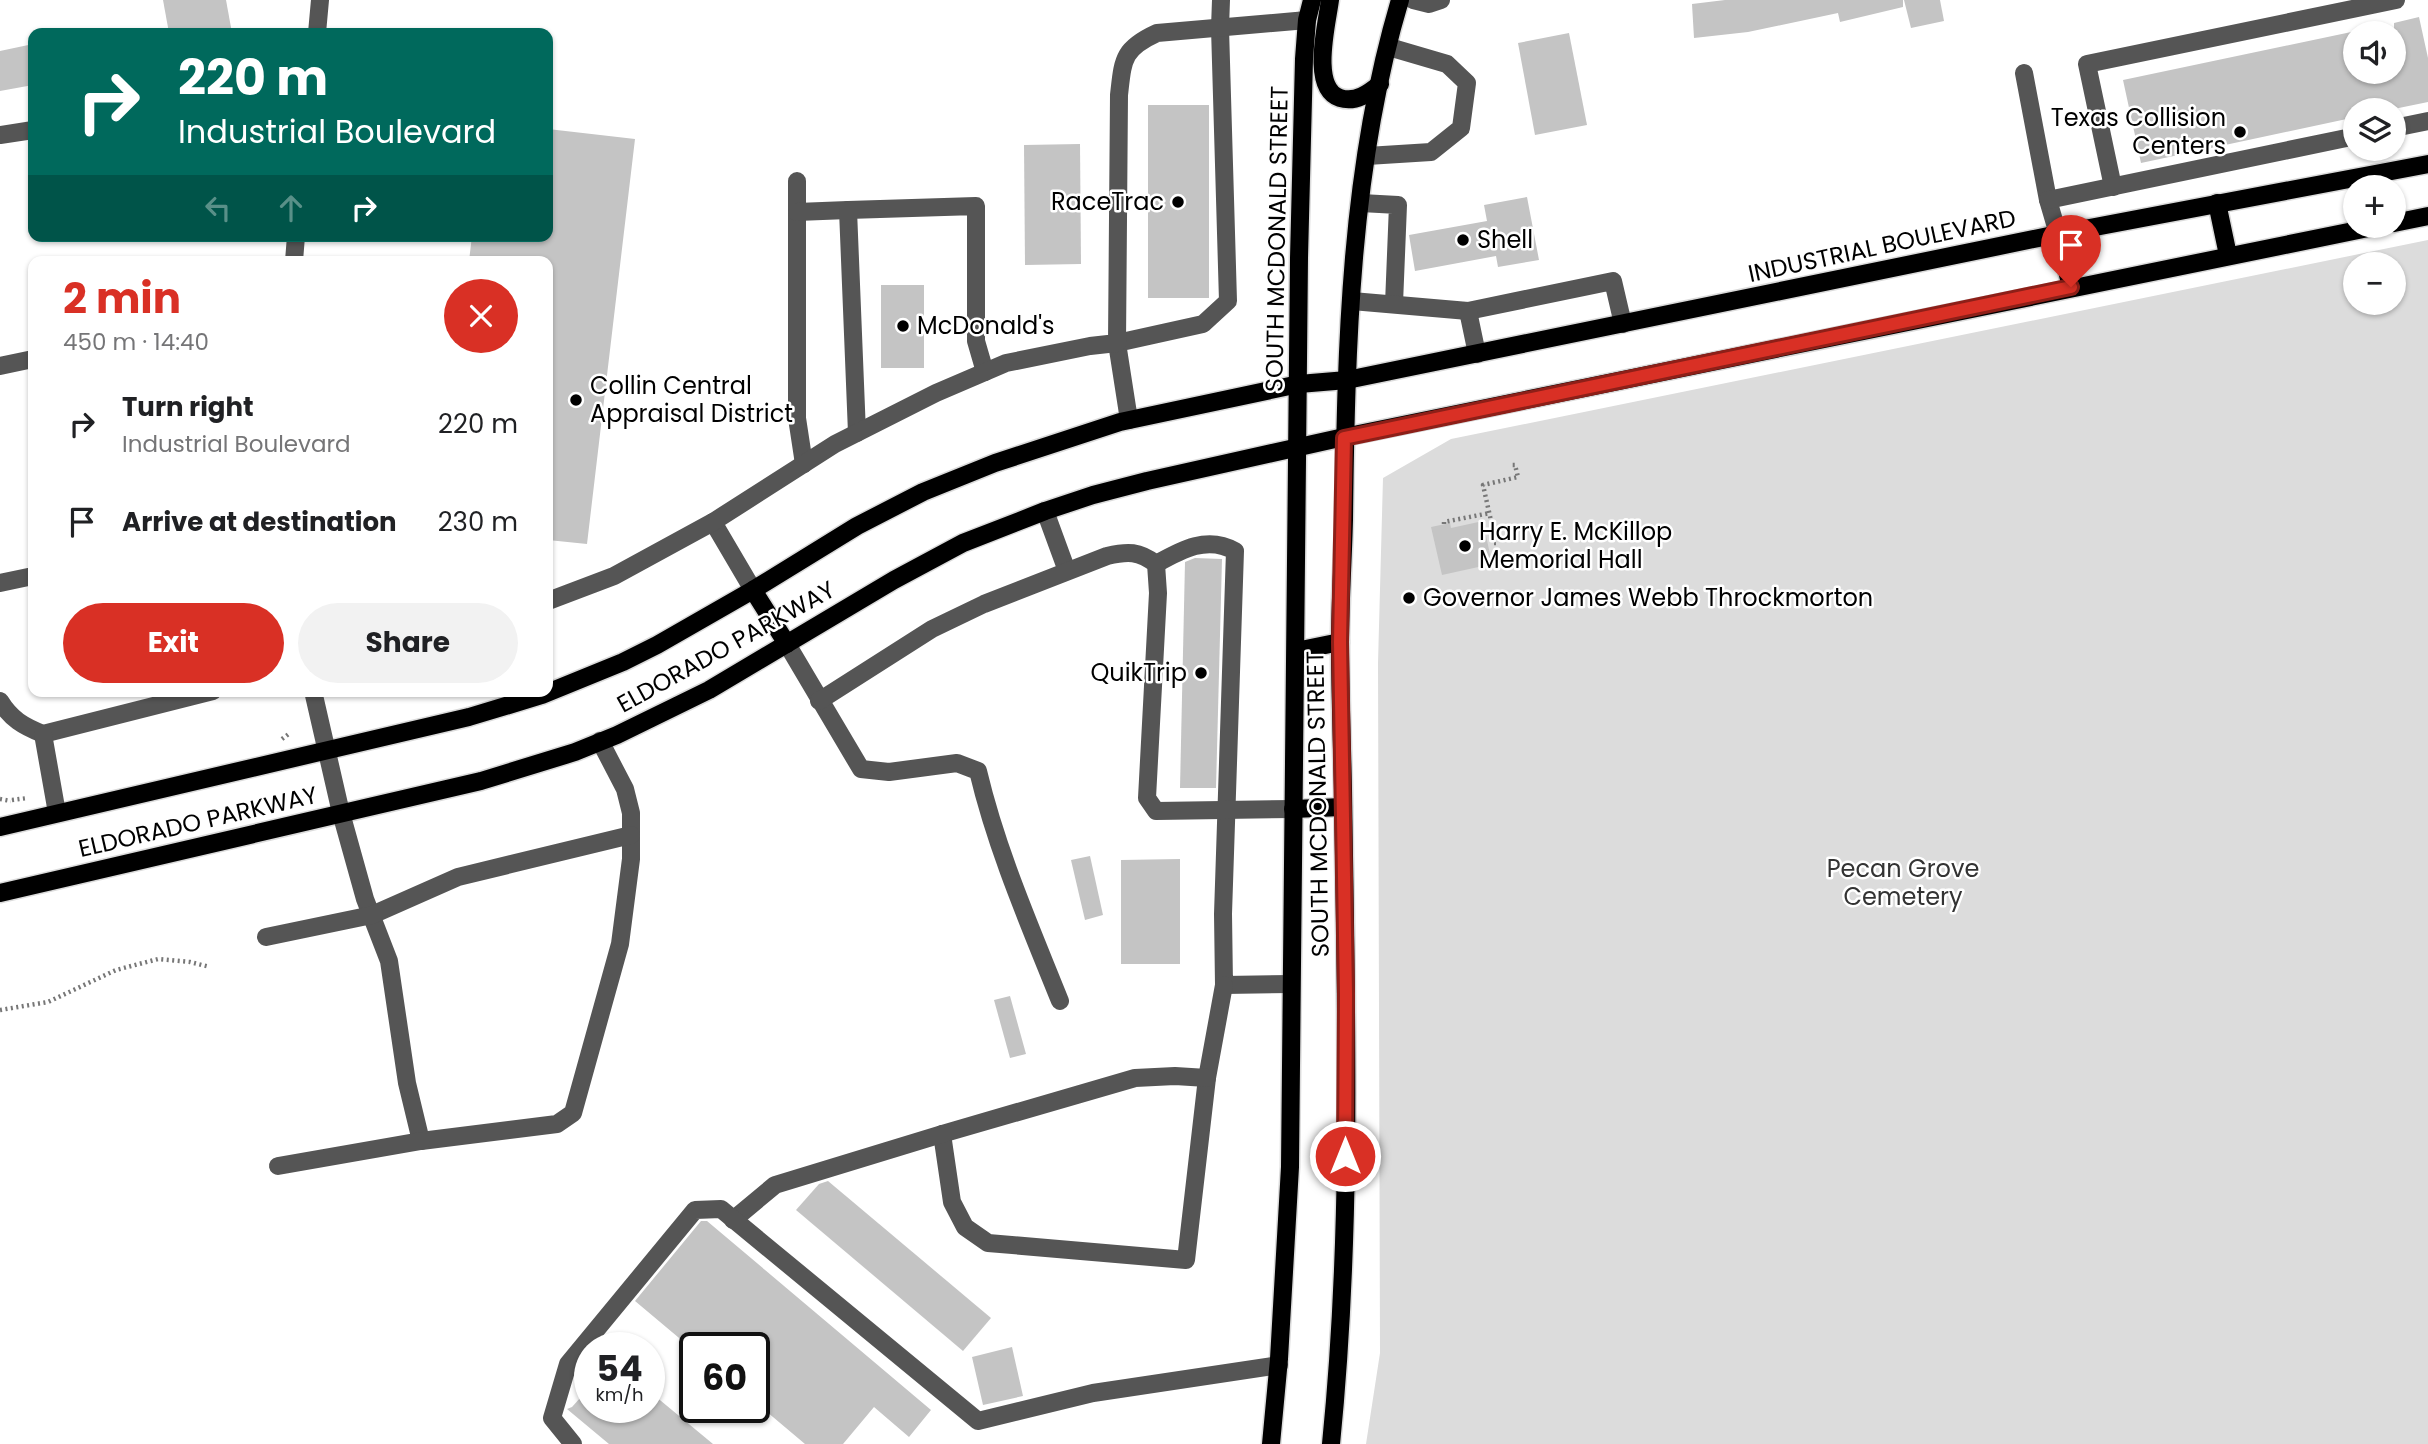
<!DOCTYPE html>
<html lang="en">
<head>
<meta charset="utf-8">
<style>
	:root { --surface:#fff; --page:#f2f2f2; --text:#202124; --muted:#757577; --accent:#d93025 }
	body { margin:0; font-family:Poppins,sans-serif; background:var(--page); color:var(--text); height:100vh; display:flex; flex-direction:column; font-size:26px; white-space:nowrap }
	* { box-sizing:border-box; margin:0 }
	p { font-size:23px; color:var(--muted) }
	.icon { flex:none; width:38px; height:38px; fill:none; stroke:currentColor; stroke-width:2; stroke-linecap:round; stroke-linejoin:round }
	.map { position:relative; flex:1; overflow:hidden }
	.drawer { position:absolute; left:28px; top:256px; width:525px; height:441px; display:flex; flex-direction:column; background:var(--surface); border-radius:14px; box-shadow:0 2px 5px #0004 }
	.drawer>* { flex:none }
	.hud { position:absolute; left:28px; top:28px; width:525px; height:214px; border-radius:14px; box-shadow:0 2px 5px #0004; background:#00695c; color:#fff; overflow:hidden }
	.tools { position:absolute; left:2343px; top:21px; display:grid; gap:14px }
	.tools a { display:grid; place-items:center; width:63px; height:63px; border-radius:50%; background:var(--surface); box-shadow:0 2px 5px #0004; font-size:35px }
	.speed { position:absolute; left:574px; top:1332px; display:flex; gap:14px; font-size:35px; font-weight:700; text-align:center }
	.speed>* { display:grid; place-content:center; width:91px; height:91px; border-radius:50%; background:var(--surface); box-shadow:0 2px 5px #0004; line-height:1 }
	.speed small { font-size:18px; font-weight:400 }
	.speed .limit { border:4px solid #111; border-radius:10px; background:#fff; color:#111 }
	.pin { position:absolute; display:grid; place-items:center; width:60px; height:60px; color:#fff; margin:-72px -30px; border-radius:50% 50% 50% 0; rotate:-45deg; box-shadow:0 0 7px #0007 }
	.pin .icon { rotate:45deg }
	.me { position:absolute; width:77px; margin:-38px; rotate:0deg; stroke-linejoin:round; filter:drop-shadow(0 0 5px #0008) }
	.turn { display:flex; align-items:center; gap:24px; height:147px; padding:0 35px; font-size:32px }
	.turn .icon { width:91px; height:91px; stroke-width:2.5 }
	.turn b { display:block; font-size:49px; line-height:60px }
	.lanes { display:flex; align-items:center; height:66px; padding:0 35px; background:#0003; justify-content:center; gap:35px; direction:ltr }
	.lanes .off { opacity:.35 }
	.round { display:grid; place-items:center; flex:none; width:74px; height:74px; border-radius:37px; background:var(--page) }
	.summary { display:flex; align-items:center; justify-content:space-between; height:119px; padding:0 35px }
	h1 { font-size:42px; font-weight:700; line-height:52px; color:var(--accent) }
	.cta { display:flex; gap:14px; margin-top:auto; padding:14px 35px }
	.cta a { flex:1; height:80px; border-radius:42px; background:var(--accent); color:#fff; font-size:28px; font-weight:700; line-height:80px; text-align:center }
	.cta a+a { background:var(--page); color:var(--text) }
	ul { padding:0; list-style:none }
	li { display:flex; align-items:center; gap:21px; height:98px; padding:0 35px }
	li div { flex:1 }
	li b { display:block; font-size:26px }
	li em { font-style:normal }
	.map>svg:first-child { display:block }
</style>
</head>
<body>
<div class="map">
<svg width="2428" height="1444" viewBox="0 0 2428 1444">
	<rect width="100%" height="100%" fill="#fff"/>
	<path fill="#dcdcdc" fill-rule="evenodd" d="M2428,240v1204h-1062l14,-91 -2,-690 5,-185 68,-39zM2356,264h38v39h-38z"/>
	<g fill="#c4c4c4">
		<polygon points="163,0 226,0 232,33 169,33"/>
		<polygon points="1725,0 1903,0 1903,7 1840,22 1838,13 1748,32 1694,38 1692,4"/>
		<polygon points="1904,0 1940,0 1944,21 1911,28"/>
		<polygon points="2419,17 2428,58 2428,102 2389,110 2356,110 2356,117 2141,163 2123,80 2356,31 2356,72 2394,72 2394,23"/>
		<polygon points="1569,33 1587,125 1535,135 1518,43"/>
		<polygon points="33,44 33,85 0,91 0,51"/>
		<rect x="1148" y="105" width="61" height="193"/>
		<polygon points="548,129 635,139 587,544 548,540 548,261 469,261 472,236 548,236"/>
		<polygon points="1080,144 1081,264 1025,265 1024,145"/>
		<polygon points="1527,197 1539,260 1498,267 1496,256 1415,271 1409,235 1487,221 1484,205"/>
		<rect x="881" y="285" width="43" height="83"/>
		<polygon points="1483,521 1492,564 1442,575 1431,527 1450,523 1451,528"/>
		<polygon points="1195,558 1222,559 1216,788 1180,788 1185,562"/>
		<polygon points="1090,856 1103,915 1085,920 1071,860"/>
		<polygon points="1180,859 1180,964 1121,964 1121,860"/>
		<polygon points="1010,996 1026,1054 1010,1058 994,1000"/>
		<polygon points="828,1181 991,1318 963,1351 796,1210 819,1184"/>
		<polygon points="701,1221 707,1221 931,1410 909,1437 874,1407 843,1444 805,1444 754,1401 754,1348 691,1348 635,1301"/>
		<polygon points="1012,1347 1023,1396 983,1405 972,1357"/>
		<polygon points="590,1387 590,1407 649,1407 649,1391 713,1444 609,1444 567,1409 572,1407"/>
	</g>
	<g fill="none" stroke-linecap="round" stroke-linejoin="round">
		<defs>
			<g id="major">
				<path d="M1330,0c-3,24 -20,88 10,98 16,5 29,-5 40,-14"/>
				<polyline points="2217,203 2228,255"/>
				<polyline points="2394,223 2428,216"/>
				<polyline points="2058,234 2071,287"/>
				<polyline points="753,590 787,644"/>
				<polyline points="1296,651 1340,642"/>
				<polyline points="1293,809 1343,807"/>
				<polyline points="0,827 469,717 542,695 623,662 657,645 753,590 857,526 923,492 995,463 1120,422 1299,384 1347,380 2058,234 2428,164"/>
				<polyline points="0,893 481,781 575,752 617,735 709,690 894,580 963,543 1045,511 1093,495 1147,481 1344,437 2378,226"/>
				<polyline points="1271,1444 1279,1359 1290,1167 1299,258 1304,59 1307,20 1312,0"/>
				<path d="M1331,1444c22,-217 15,-437 12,-655 -1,-48 -3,-97 -3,-145 0,-42 3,-83 4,-124 2,-173 6,-353 56,-520"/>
			</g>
		</defs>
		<use href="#major" stroke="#dbdbdb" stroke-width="21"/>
		<g stroke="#777" stroke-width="4.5" stroke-dasharray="2 3.5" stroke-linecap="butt">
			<polyline points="1444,524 1444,522 1490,513"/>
			<polyline points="1494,543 1496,543 1483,485 1518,477 1515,465 1512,465"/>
			<polyline points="282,739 290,733"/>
			<polyline points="0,799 11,801"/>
			<polyline points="12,800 28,798"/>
			<polyline points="0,1010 48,1002 116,970 158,959 190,962 210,967"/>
		</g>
		<g stroke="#555" stroke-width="18">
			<polyline points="1413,0 1429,4 1441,0"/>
			<polyline points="317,33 320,0"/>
			<polyline points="2024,73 2048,200 2058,234"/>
			<polyline points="2394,128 2428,121"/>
			<polyline points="0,135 33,130"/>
			<polyline points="1367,156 1431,152 1461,128 1467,83 1447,64 1389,47"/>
			<polyline points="797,181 797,418 804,464"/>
			<polyline points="2113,187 2087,64 2396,0"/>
			<polyline points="2048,200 2356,136"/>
			<polyline points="1361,203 1398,205 1394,304"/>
			<polyline points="797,212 848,210"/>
			<polyline points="294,261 296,236"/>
			<polyline points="1352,301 1468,311 1613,281 1623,324"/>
			<polyline points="1468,311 1477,354"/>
			<polyline points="0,366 33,359"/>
			<polyline points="1129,420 1117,343 1203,324 1228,301 1220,28 1221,0"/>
			<polyline points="857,433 848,210 976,206 976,341 985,372"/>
			<polyline points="1045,511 1067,571"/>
			<polyline points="713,522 753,590"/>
			<path d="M1156,564c25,-14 51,-29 79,-13l-12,363 1,71 67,-1"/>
			<polyline points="0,583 33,576"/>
			<path d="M548,601l66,-25 99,-54 122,-78 101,-51 70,-30 84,-17 27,-3 2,-248c4,-35 3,-46 38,-62l150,-13"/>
			<path d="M787,644l74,125 28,3 68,-9 21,8c19,80 52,155 82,230"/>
			<polyline points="313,691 341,813 365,899 389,961 407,1083 421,1141 557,1124 573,1113 620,944 631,859 631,813 625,789 600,741"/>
			<path d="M0,701c11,18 23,25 43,33l170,-43"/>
			<path d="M819,701l113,-72 52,-25 123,-48c21,-5 32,-5 49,8l2,29 -11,205 9,13 137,-2"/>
			<polyline points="43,734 57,813"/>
			<polyline points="266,937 372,915 458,877 631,835"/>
			<polyline points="942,1134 952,1202 965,1227 988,1243 1186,1260 1207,1078 1224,985"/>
			<polyline points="278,1166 421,1141"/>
			<polyline points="733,1220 775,1185 942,1134 1135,1078 1175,1076 1207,1078"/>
			<polyline points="573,1444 552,1418 568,1364 695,1210 721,1209 978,1421 1093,1393 1279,1365"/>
		</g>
		<use href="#major" stroke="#000" stroke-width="18"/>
	</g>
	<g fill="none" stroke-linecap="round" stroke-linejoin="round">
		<defs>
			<polyline id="route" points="1345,1156 1346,994 1340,642 1344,438 2071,287"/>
		</defs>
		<use href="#route" stroke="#8d1f18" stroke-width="18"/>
		<use href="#route" stroke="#d93025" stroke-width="12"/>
	</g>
	<g fill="#000" stroke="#fff" stroke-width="2.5">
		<circle cx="2240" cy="132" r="7"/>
		<circle cx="1178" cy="202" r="7"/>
		<circle cx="1463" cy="240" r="7"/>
		<circle cx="903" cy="326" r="7"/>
		<circle cx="576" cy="400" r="7"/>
		<circle cx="1465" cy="546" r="7"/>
		<circle cx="1409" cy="598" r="7"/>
		<circle cx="1201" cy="673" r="7"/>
	</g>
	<g text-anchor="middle" stroke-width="5" stroke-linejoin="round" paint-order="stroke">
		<g font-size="24" fill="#000" stroke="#fff" text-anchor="start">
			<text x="2226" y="126" text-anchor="end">Texas Collision<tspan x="2226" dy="28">Centers</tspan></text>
			<text x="1164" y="210" text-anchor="end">RaceTrac</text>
			<text x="1477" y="248">Shell</text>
			<text x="917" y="334">McDonald's</text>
			<text x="590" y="394">Collin Central<tspan x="590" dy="28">Appraisal District</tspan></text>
			<text x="1479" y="540">Harry E. McKillop<tspan x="1479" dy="28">Memorial Hall</tspan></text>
			<text x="1423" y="606">Governor James Webb Throckmorton</text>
			<text x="1187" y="681" text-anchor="end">QuikTrip</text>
		</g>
		<g font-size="24" fill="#000" stroke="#fff">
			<text transform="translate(1277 239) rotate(-89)" y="8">SOUTH MCDONALD STREET</text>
			<text transform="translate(1882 246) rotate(-12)" y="8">INDUSTRIAL BOULEVARD</text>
			<text transform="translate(726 647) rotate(-29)" y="8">ELDORADO PARKWAY</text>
			<text transform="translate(1318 804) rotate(-91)" y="8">SOUTH MCDONALD STREET</text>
			<text transform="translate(198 822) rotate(-13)" y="8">ELDORADO PARKWAY</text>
		</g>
		<g font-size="24" fill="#333" stroke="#fff">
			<text x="1903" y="877">Pecan Grove<tspan x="1903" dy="28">Cemetery</tspan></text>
		</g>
	</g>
</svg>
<div class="tools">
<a><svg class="icon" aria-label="sound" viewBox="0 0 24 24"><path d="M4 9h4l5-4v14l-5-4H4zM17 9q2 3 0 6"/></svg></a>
<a><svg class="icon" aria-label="layers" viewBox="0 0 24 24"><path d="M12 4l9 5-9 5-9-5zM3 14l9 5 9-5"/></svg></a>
<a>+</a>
<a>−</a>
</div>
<div class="speed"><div>54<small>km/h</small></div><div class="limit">60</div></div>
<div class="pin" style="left:2071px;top:287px;background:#d93025"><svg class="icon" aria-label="arrive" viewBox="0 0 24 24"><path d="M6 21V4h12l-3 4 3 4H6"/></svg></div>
<svg class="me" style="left:1345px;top:1156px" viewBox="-20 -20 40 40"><circle r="17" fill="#d93025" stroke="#fff" stroke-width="3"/><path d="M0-11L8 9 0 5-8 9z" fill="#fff"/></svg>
<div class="hud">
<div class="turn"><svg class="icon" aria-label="right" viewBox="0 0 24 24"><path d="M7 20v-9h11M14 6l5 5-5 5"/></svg><div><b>220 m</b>Industrial Boulevard</div></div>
<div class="lanes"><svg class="icon off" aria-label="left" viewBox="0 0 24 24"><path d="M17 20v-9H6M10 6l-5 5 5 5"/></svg><svg class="icon off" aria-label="ahead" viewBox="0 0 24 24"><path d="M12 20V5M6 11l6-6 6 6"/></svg><svg class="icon" aria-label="right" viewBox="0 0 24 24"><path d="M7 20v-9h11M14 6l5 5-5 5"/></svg></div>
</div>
<section class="drawer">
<div class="summary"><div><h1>2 min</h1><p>450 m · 14:40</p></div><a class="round" style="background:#d93025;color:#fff"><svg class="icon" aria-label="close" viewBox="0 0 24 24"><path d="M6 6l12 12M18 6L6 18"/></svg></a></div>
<ul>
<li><svg class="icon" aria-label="right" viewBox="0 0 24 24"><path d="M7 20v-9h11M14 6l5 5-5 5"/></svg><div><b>Turn right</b><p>Industrial Boulevard</p></div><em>220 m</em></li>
<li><svg class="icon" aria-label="arrive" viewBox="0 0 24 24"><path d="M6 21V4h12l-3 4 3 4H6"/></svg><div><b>Arrive at destination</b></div><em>230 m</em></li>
</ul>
<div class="cta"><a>Exit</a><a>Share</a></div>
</section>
</div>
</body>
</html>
